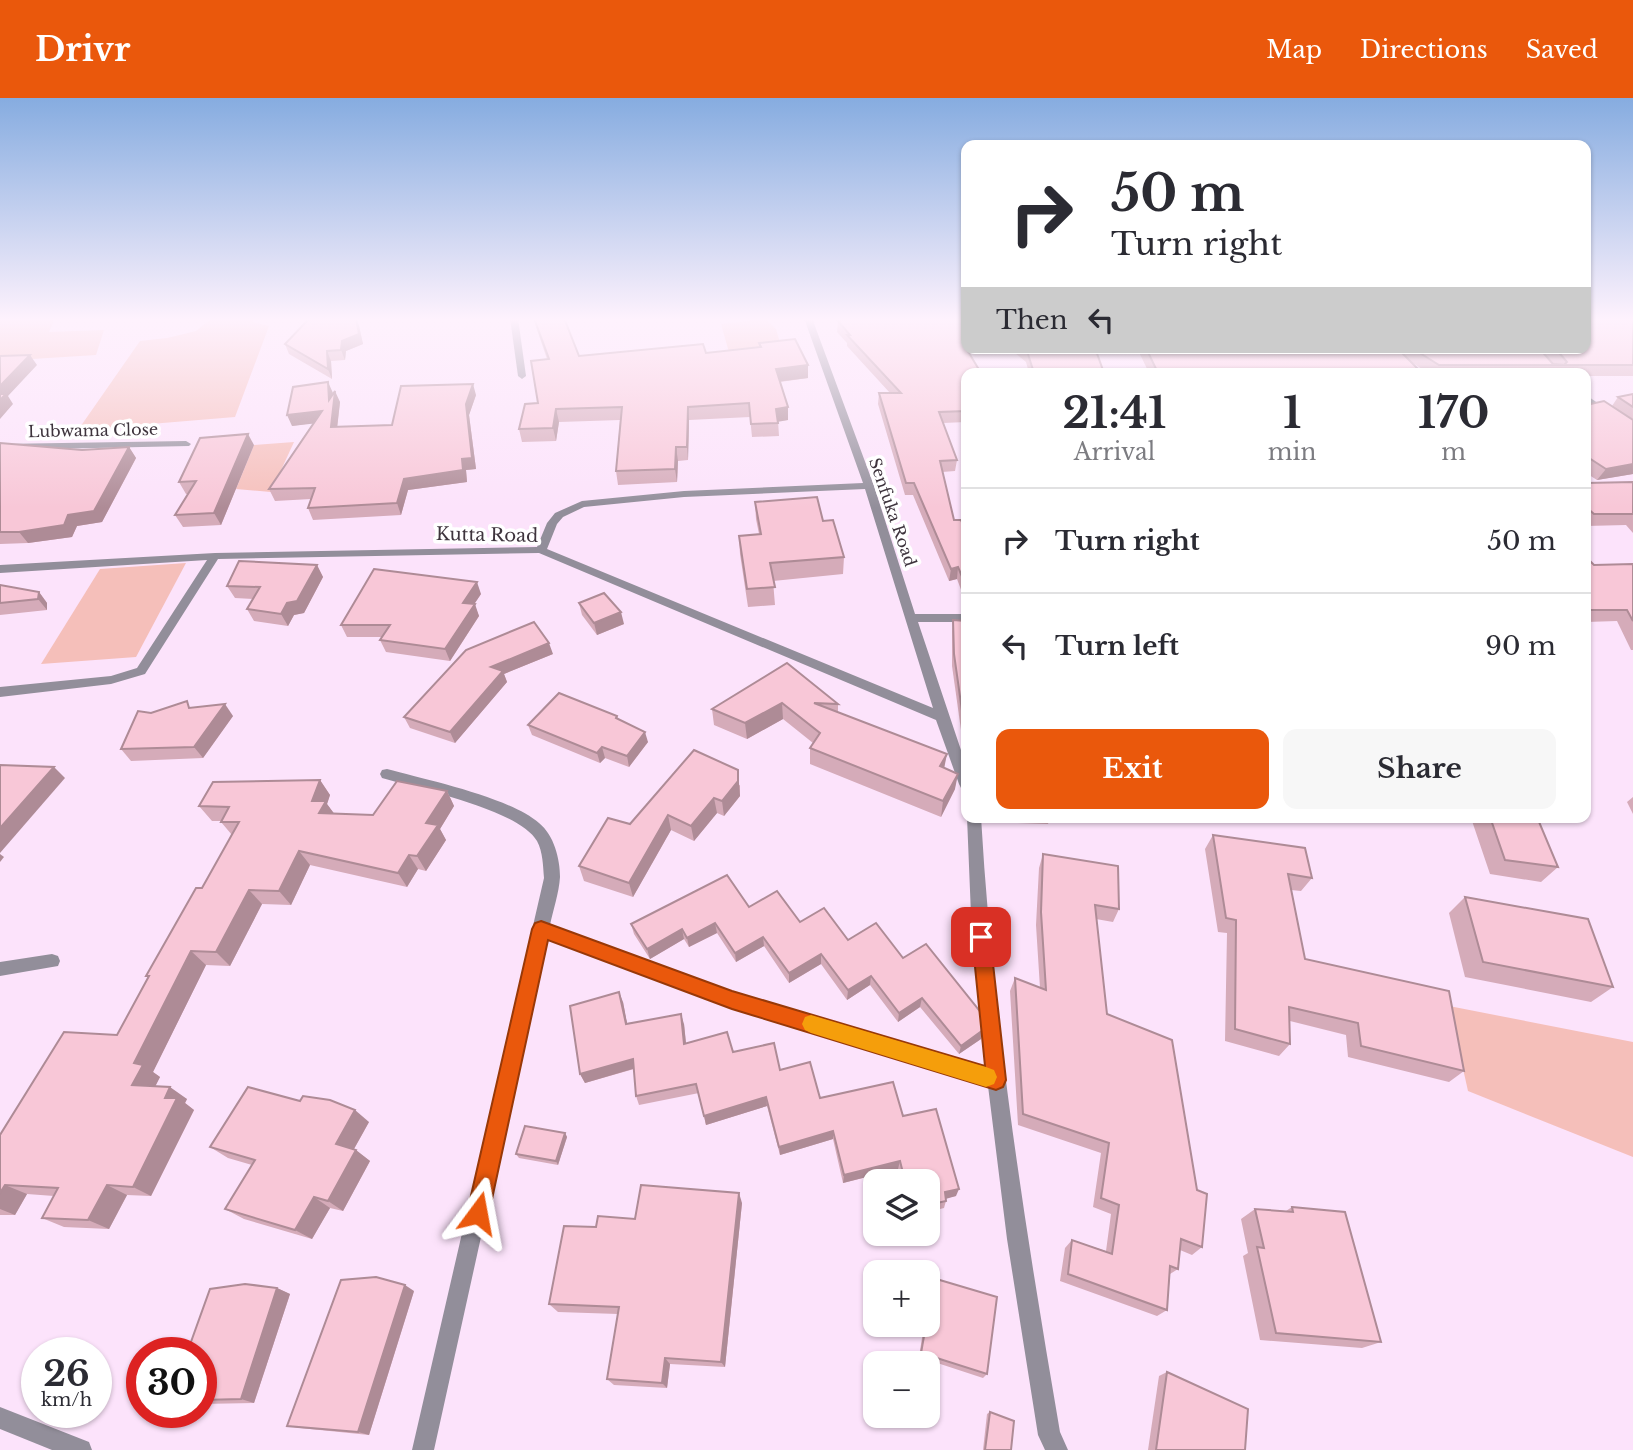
<!DOCTYPE html>
<html lang="en">
<head>
<meta charset="utf-8">
<style>
	:root { --surface:#fff; --page:#f7f7f7; --text:#2b2b33; --muted:#7c7c81; --line:#e1e1e2; --accent:#ea580c }
	body { margin:0; font-family:"Libre Baskerville",serif; background:var(--page); color:var(--text); height:100vh; display:flex; flex-direction:column; font-size:26px; white-space:nowrap }
	* { box-sizing:border-box; margin:0 }
	p { font-size:23px; color:var(--muted) }
	.icon { flex:none; width:38px; height:38px; fill:none; stroke:currentColor; stroke-width:2; stroke-linecap:round; stroke-linejoin:round }
	.map { position:relative; flex:1; overflow:hidden }
	.details { position:absolute; left:961px; top:270px; width:630px; height:455px; display:flex; flex-direction:column; background:var(--surface); border-radius:14px; box-shadow:0 2px 5px #0004 }
	.details>* { flex:none }
	.top-card { position:absolute; left:961px; top:42px; width:630px; height:214px; border-radius:14px; box-shadow:0 2px 5px #0004; background:#fff; color:var(--text); overflow:hidden }
	.fabs { position:absolute; left:863px; top:1071px; display:grid; gap:14px }
	.fabs a { display:grid; place-items:center; width:77px; height:77px; border-radius:14px; background:var(--surface); box-shadow:0 2px 5px #0004; font-size:35px }
	.speed { position:absolute; left:21px; top:1239px; display:flex; gap:14px; font-size:35px; font-weight:700; text-align:center }
	.speed>* { display:grid; place-content:center; width:91px; height:91px; border-radius:50%; background:var(--surface); box-shadow:0 2px 5px #0004; line-height:1 }
	.speed small { font-size:18px; font-weight:400 }
	.speed .limit { border:10px solid #d22; background:#fff; color:#111 }
	.pin { position:absolute; display:grid; place-items:center; width:60px; height:60px; color:#fff; margin:-30px; border-radius:14px; box-shadow:0 4px 10px #0006 }
	.me { position:absolute; width:77px; margin:-38px; rotate:13deg; stroke-linejoin:round; filter:drop-shadow(0 0 5px #0008) }
	.turn { display:flex; align-items:center; gap:24px; height:147px; padding:0 35px; font-size:32px }
	.turn .icon { width:91px; height:91px; stroke-width:2.5 }
	.turn b { display:block; font-size:49px; line-height:60px }
	.then { display:flex; align-items:center; height:66px; padding:0 35px; background:#0003; gap:14px; font-size:26px }
	.eta { display:flex; justify-content:space-evenly; align-items:center; height:119px; text-align:center }
	.eta b { font-size:42px; font-weight:700; line-height:49px }
	.primary-button { display:flex; gap:14px; margin-top:auto; padding:14px 35px }
	.primary-button a { flex:1; height:80px; border-radius:14px; background:var(--accent); color:#fff; font-size:28px; font-weight:700; line-height:80px; text-align:center }
	.primary-button a+a { background:var(--page); color:var(--text) }
	ul { padding:0; list-style:none }
	li { display:flex; align-items:center; gap:21px; height:105px; padding:0 35px; border-top:2px solid var(--line) }
	li div { flex:1 }
	li b { display:block; font-size:26px }
	li em { font-style:normal }
	header { display:flex; align-items:center; gap:42px; box-sizing:border-box; height:98px; padding:0 35px; background:var(--accent); color:#fff }
	header strong { font-size:33px }
	nav { display:flex; gap:38px; margin-inline-start:auto; font-size:24px }
	.map>svg:first-child { display:block }
</style>
</head>
<body>
<header>
<strong>Drivr</strong>
<nav><a>Map</a><a>Directions</a><a>Saved</a></nav>
</header>
<div class="map">
<svg width="1633" height="1352" viewBox="0 0 1633 1352">
	<rect width="100%" height="100%" fill="#fce3fb"/>
	<g fill="#f5bfba">
		<polygon points="9,220 55,220 49,234 104,232 96,257 0,263 0,222"/>
		<polygon points="212,220 253,220 253,224 269,228 235,319 78,332 140,243 167,240 196,233"/>
		<polygon points="766,221 776,231 782,252 730,258 721,226"/>
		<polygon points="294,344 271,394 236,391 254,347"/>
		<polygon points="186,465 136,559 41,566 100,471"/>
		<polygon points="1449,908 1633,944 1633,1059 1468,993"/>
	</g>
	<g fill="none" stroke-linecap="round" stroke-linejoin="round">
		<g fill="#928e9a" fill-rule="evenodd">
			<polygon points="510,220 518,220 526,278 522,281 518,278"/>
			<path d="M804,220h8l62,168 41,128h51v8h-48l48,143v24l-5,-1 -2,-4 -23,-64 -397,-167 -321,6 -73,115 -34,10 -111,13v-10l111,-11 26,-8 70,-108 -207,13v-8l215,-12 322,-6 10,-24 8,-10 27,-12 102,-10 179,-8zM865,391l68,219 -386,-159 10,-25 6,-7 21,-10 100,-10z"/>
			<polygon points="186,343 191,346 189,348 0,352 0,346"/>
			<path d="M387,671c40,11 122,28 152,54 15,12 21,36 21,54 -1,16 -7,33 -10,48l182,67 254,76 -15,-153 -4,-98h14c12,207 44,411 79,615l8,18h-23l-7,-15 -31,-196 -19,-153 -256,-78 -185,-70 -113,512h-22l132,-572c-1,-12 -1,-26 -7,-37 -19,-32 -119,-52 -155,-63l-2,-4 2,-4z"/>
			<polygon points="52,856 58,858 60,863 58,868 0,878 0,864"/>
			<polygon points="0,1309 89,1344 92,1352 52,1352 0,1331"/>
		</g>
		<polygon fill="#928e9a" fill-rule="evenodd" points="1586,297 1633,329 1633,336 1586,304"/>
	</g>
	<g fill="#d5abb9">
		<polygon points="533,220 564,220 579,258 706,255 759,249 759,245 808,267 808,280 780,284 788,309 788,322 778,323 779,338 752,339 750,319 689,322 688,362 678,363 677,384 618,387 616,373 620,322 559,324 556,343 522,344 519,331 538,305 547,261"/>
		<polygon points="846,220 966,220 966,250 977,250 977,253 969,254 966,275 966,324 943,325 957,362 955,373 942,374 954,422 966,433 966,505 957,481 949,483 913,397 905,397 878,306 879,295 890,295 847,248 847,245 837,234 838,223 847,221"/>
		<polygon points="1633,220 1633,278 1586,278 1586,275 1428,275 1410,263 1422,275 1149,275 1137,250 1586,250"/>
		<polygon points="359,228 363,246 346,253 345,262 331,263 332,281 289,256 285,246"/>
		<polygon points="1009,250 1095,250 1104,275 1029,275 1026,264"/>
		<polygon points="333,296 340,304 337,329 392,327 476,297 469,317 476,371 466,372 467,384 408,392 401,417 313,422 308,410 311,401 275,403 269,391 313,325 292,328"/>
		<polygon points="1633,296 1633,376 1597,382 1586,375 1586,307 1612,308 1618,299"/>
		<polygon points="0,345 82,352 129,349 136,360 102,424 77,428 72,439 28,445 0,446"/>
		<polygon points="254,347 221,427 183,429 175,417 188,396 186,396 179,384"/>
		<polygon points="1633,384 1633,435 1626,427 1586,428 1586,385"/>
		<polygon points="755,404 823,423 844,459 843,476 773,483 775,507 748,509 740,456 739,438 759,436 756,421"/>
		<polygon points="1586,459 1594,467 1633,466 1633,552 1631,552 1617,523 1586,524"/>
		<polygon points="317,467 323,479 304,515 294,517 288,528 254,523 247,511 253,501 235,500 227,488"/>
		<polygon points="0,487 39,494 47,505 47,512 0,517"/>
		<polygon points="481,496 474,506 479,518 450,563 386,554 380,542 382,539 347,539 341,527"/>
		<polygon points="579,505 624,526 597,537 582,517"/>
		<polygon points="953,522 966,523 966,633 962,639 952,568 952,534"/>
		<polygon points="466,552 553,556 504,576 507,584 455,645 410,630 404,619"/>
		<polygon points="787,565 838,606 838,615 944,670 955,691 941,719 810,666 810,650 813,645 783,621 747,641 714,627 712,611"/>
		<polygon points="192,610 233,618 203,660 131,663 121,651 151,615"/>
		<polygon points="617,618 618,621 648,644 629,669 605,660 600,665 532,637 528,627"/>
		<polygon points="320,682 330,697 327,706 334,716 373,717 447,693 454,708 440,731 446,742 426,773 418,771 407,789 310,767 291,807 262,806 230,868 206,867 153,974 160,979 155,988 187,1001 185,1005 194,1012 151,1098 127,1097 109,1131 64,1129 42,1120 54,1098 27,1096 15,1117 0,1117 0,1037 117,937 148,879 146,878 202,790 232,737 221,724 222,723 212,723 199,708"/>
		<polygon points="740,687 740,698 724,718 717,715 694,743 671,732 633,799 584,783 579,768 630,726"/>
		<polygon points="1633,699 1633,716 1627,704"/>
		<polygon points="1017,719 1050,719 1048,726 1017,725"/>
		<polygon points="1459,719 1537,719 1558,769 1541,784 1490,776 1471,720"/>
		<polygon points="1213,737 1312,780 1301,793 1291,792 1305,861 1464,973 1449,984 1348,959 1346,937 1290,923 1290,946 1279,958 1225,943 1227,835 1218,834 1205,751"/>
		<polygon points="1043,756 1119,811 1113,824 1096,821 1107,916 1202,1149 1192,1157 1180,1152 1178,1171 1170,1176 1167,1212 1157,1218 1060,1183 1065,1150 1072,1142 1106,1153 1111,1116 1093,1109 1101,1055 1018,1027 1010,893 1015,880 1040,890 1036,827 1039,770"/>
		<polygon points="1465,799 1613,889 1591,904 1465,879 1449,815"/>
		<polygon points="749,809 800,824 848,842 903,860 981,941 959,956 920,909 898,924 870,887 847,902 821,866 789,885 764,848 736,864 717,835 689,849 684,841 650,861 634,836 631,826"/>
		<polygon points="623,904 627,926 684,926 686,946 733,954 780,972 820,1000 903,1018 956,1098 946,1100 946,1103 944,1110 928,1114 928,1083 901,1083 898,1071 843,1085 833,1041 780,1057 767,1008 706,1027 699,995 639,1007 636,998 634,971 585,985 580,976"/>
		<polygon points="369,1024 354,1051 370,1063 343,1113 330,1110 312,1141 244,1121 225,1111 252,1067 228,1060 210,1049"/>
		<polygon points="565,1035 567,1039 558,1067 519,1060 516,1056"/>
		<polygon points="742,1105 725,1269 670,1266 667,1290 614,1287 607,1281 618,1216 558,1214 549,1206 596,1129 635,1121"/>
		<polygon points="1292,1109 1381,1244 1362,1250 1260,1242 1243,1158 1248,1155 1241,1121 1255,1111 1286,1113"/>
		<polygon points="933,1180 987,1276 983,1280 919,1259 924,1227 928,1227 928,1205 931,1186"/>
		<polygon points="277,1190 290,1196 254,1305 201,1306 201,1255"/>
		<polygon points="414,1193 369,1337 300,1330 287,1328"/>
		<polygon points="1167,1274 1245,1352 1148,1352 1159,1278"/>
		<polygon points="990,1314 1011,1352 983,1352 987,1316"/>
	</g>
	<g fill="#ae8b96">
		<polygon points="356,220 359,228 363,246 346,253 345,262 341,252 342,243"/>
		<polygon points="966,244 966,250 977,250 977,253 962,256 963,245"/>
		<polygon points="327,253 331,263 332,281 328,271"/>
		<polygon points="30,257 37,267 8,298 13,306 0,321 0,288"/>
		<polygon points="808,267 808,280 776,284 776,271"/>
		<polygon points="328,284 333,295 335,293 340,304 336,340 331,329"/>
		<polygon points="473,286 476,297 469,317 476,371 466,372 467,384 408,392 401,417 397,405 404,381 462,361 466,306"/>
		<polygon points="688,309 689,322 688,362 687,349"/>
		<polygon points="788,309 788,322 777,324 776,311"/>
		<polygon points="556,311 559,324 556,343 553,330"/>
		<polygon points="322,313 327,324 292,328 287,317"/>
		<polygon points="248,336 254,347 221,427 214,415"/>
		<polygon points="129,349 136,360 102,424 77,428 72,439 28,445 19,434 68,417"/>
		<polygon points="676,349 678,363 677,384 675,371"/>
		<polygon points="1633,366 1633,376 1597,382 1606,371"/>
		<polygon points="317,467 323,479 304,515 294,517 288,528 281,516 287,505"/>
		<polygon points="958,469 957,481 949,483 951,471"/>
		<polygon points="477,484 481,496 467,517 463,505"/>
		<polygon points="39,494 47,505 47,512 38,501"/>
		<polygon points="475,506 479,518 450,563 445,551"/>
		<polygon points="621,514 624,526 597,537 594,525"/>
		<polygon points="549,545 553,556 504,576 507,584 455,645 450,634 491,569"/>
		<polygon points="782,605 783,621 747,641 745,625"/>
		<polygon points="225,606 233,618 203,660 194,649"/>
		<polygon points="966,625 966,633 962,639 964,627"/>
		<polygon points="645,634 648,644 629,669 627,658"/>
		<polygon points="602,649 605,660 600,665 597,655"/>
		<polygon points="947,656 944,671 940,668"/>
		<polygon points="54,669 65,680 0,755 0,730"/>
		<polygon points="738,672 740,698 724,718 722,703"/>
		<polygon points="958,676 955,691 941,719 943,703"/>
		<polygon points="320,682 330,697 327,706 336,718 319,715 312,703"/>
		<polygon points="447,693 454,708 440,731 446,742 426,773 417,758 426,725"/>
		<polygon points="714,700 717,715 694,743 691,728"/>
		<polygon points="668,717 671,732 633,799 629,785"/>
		<polygon points="299,753 310,767 291,807 279,793"/>
		<polygon points="0,756 4,759 0,764"/>
		<polygon points="409,757 418,771 407,789 398,775"/>
		<polygon points="249,792 262,806 230,868 216,854"/>
		<polygon points="715,825 717,835 689,849 687,840"/>
		<polygon points="682,831 684,841 650,861 647,851"/>
		<polygon points="763,839 764,848 736,864 735,855"/>
		<polygon points="191,853 206,867 153,974 160,979 150,999 132,987 134,965"/>
		<polygon points="821,856 821,866 789,885 789,875"/>
		<polygon points="871,878 870,887 847,902 848,892"/>
		<polygon points="619,894 623,904 629,935 626,926"/>
		<polygon points="922,900 920,909 898,924 899,915"/>
		<polygon points="681,916 684,926 687,955 684,946"/>
		<polygon points="983,932 981,941 959,956 961,948"/>
		<polygon points="633,961 636,970 585,985 580,976"/>
		<polygon points="170,989 187,1001 185,1005 194,1012 151,1098 133,1089 165,1000"/>
		<polygon points="766,999 767,1008 706,1027 704,1018"/>
		<polygon points="355,1012 369,1024 350,1058 336,1046"/>
		<polygon points="833,1033 833,1041 780,1057 779,1049"/>
		<polygon points="565,1035 567,1039 558,1067 556,1063"/>
		<polygon points="356,1052 370,1063 343,1113 328,1103"/>
		<polygon points="900,1063 898,1071 843,1085 844,1077"/>
		<polygon points="5,1087 27,1096 15,1117 0,1111 0,1095"/>
		<polygon points="107,1087 127,1097 109,1131 88,1122"/>
		<polygon points="959,1091 956,1098 942,1102 945,1094"/>
		<polygon points="739,1095 742,1105 725,1269 721,1264"/>
		<polygon points="314,1099 330,1110 312,1141 295,1132"/>
		<polygon points="405,1187 414,1193 369,1337 358,1334"/>
		<polygon points="277,1190 290,1196 254,1305 241,1301"/>
		<polygon points="665,1260 670,1266 667,1290 662,1285"/>
	</g>
	<g fill="#f8c7d7" stroke="#ae8b96" stroke-width="2">
		<polygon points="308,220 356,220 359,236 342,243 341,252 327,253 328,271 285,246 307,223"/>
		<polygon points="534,220 564,220 579,258 703,246 706,255 761,249 759,245 795,241 808,267 776,271 788,309 776,311 778,325 751,326 749,305 688,309 687,349 676,349 675,371 616,373 622,309 556,311 553,330 519,331 525,306 538,305 531,263 549,261"/>
		<polygon points="851,220 966,220 966,244 963,245 981,275 966,275 966,313 939,314 957,362 940,363 954,422 961,422 966,433 966,488 958,469 951,471 914,385 906,385 879,295 901,295 847,237 850,237 838,223"/>
		<polygon points="1586,220 1633,220 1633,267 1439,267 1412,250 1539,250 1553,266 1564,267 1567,264 1555,250 1586,250"/>
		<polygon points="1024,250 1095,250 1104,275 1034,275 1027,253"/>
		<polygon points="1146,250 1408,250 1403,256 1422,275 1158,275"/>
		<polygon points="30,257 0,288 0,258"/>
		<polygon points="328,284 329,302 335,293 331,329 392,327 401,288 473,286 466,306 472,360 462,361 463,372 404,381 397,405 308,410 315,390 269,391 322,313 287,317 293,289"/>
		<polygon points="0,296 6,296 0,302"/>
		<polygon points="1633,296 1633,309 1618,299"/>
		<polygon points="1604,303 1633,322 1633,366 1606,371 1586,358 1586,307"/>
		<polygon points="248,336 214,415 175,417 196,383 179,384 200,340"/>
		<polygon points="0,345 82,352 129,349 94,413 68,417 64,427 19,434 0,434"/>
		<polygon points="1633,384 1633,416 1594,416 1586,409 1586,385"/>
		<polygon points="817,399 823,423 833,422 844,459 770,465 775,489 747,491 739,438 761,436 755,404"/>
		<polygon points="1586,459 1594,467 1633,466 1633,523 1627,512 1586,512"/>
		<polygon points="239,463 317,467 297,503 287,505 281,516 247,511 260,489 227,488"/>
		<polygon points="374,471 477,484 463,505 475,506 445,551 380,542 390,527 341,527"/>
		<polygon points="0,487 39,494 38,501 0,505"/>
		<polygon points="604,495 621,514 594,525 579,505"/>
		<polygon points="953,522 966,523 966,625 964,627 954,556"/>
		<polygon points="534,524 549,545 491,569 503,573 450,634 404,619 466,552"/>
		<polygon points="787,565 838,606 814,605 947,656 940,668 958,676 943,703 810,650 820,635 782,605 745,625 712,611"/>
		<polygon points="559,595 617,618 616,620 645,634 627,658 602,649 597,655 528,627"/>
		<polygon points="187,603 189,610 225,606 194,649 121,651 138,613 151,615"/>
		<polygon points="694,652 738,672 738,683 722,703 714,700 691,728 668,717 629,785 579,768 608,720 630,726"/>
		<polygon points="0,667 54,669 0,730"/>
		<polygon points="320,682 312,703 326,703 319,715 373,717 397,683 447,693 426,725 438,727 417,758 409,757 398,775 299,753 279,793 249,792 216,854 191,853 134,965 143,967 132,987 170,989 165,1000 177,1000 133,1089 107,1087 88,1122 42,1120 58,1090 5,1087 0,1095 0,1037 64,934 117,937 149,878 146,878 196,790 202,790 239,724 221,724 229,709 199,708 213,684"/>
		<polygon points="1490,719 1537,719 1558,769 1505,762"/>
		<polygon points="1213,737 1305,750 1312,780 1288,776 1305,861 1449,893 1464,973 1361,948 1358,925 1289,909 1290,946 1235,931 1236,822 1226,820"/>
		<polygon points="1043,756 1118,768 1119,811 1095,807 1107,916 1172,942 1197,1092 1207,1096 1202,1149 1181,1141 1178,1171 1170,1168 1167,1212 1068,1176 1072,1142 1112,1156 1119,1107 1101,1100 1109,1045 1023,1016 1015,880 1046,892 1041,814"/>
		<polygon points="727,777 749,809 777,793 800,824 824,810 848,842 876,825 903,860 926,846 982,916 983,932 961,948 922,900 899,915 871,878 848,892 821,856 789,875 763,839 735,855 715,825 687,840 682,831 647,851 631,826"/>
		<polygon points="1465,799 1588,821 1613,889 1483,864"/>
		<polygon points="619,894 626,926 681,916 684,946 727,934 733,954 774,945 780,972 810,964 820,1000 893,984 903,1018 936,1011 959,1091 945,1094 946,1103 928,1107 928,1083 905,1083 900,1063 844,1077 833,1033 779,1049 766,999 704,1018 696,986 636,998 633,961 580,976 570,908"/>
		<polygon points="248,989 300,1003 303,998 330,1002 355,1012 336,1046 356,1052 328,1103 314,1099 295,1132 225,1111 255,1062 210,1049"/>
		<polygon points="525,1028 565,1035 556,1063 516,1056"/>
		<polygon points="641,1087 739,1095 721,1264 665,1260 662,1285 607,1281 619,1209 549,1206 564,1128 596,1129 598,1118 635,1121"/>
		<polygon points="1292,1109 1345,1114 1381,1244 1276,1235 1257,1149 1264,1150 1255,1111 1293,1114"/>
		<polygon points="376,1179 405,1187 358,1334 287,1328 341,1182"/>
		<polygon points="933,1180 997,1199 987,1276 921,1255 926,1227 928,1227 928,1216"/>
		<polygon points="245,1186 277,1190 241,1301 201,1302 201,1255 187,1255 210,1191"/>
		<polygon points="1167,1274 1248,1311 1245,1352 1156,1352"/>
		<polygon points="990,1314 1014,1323 1011,1352 985,1352"/>
	</g>
	<linearGradient id="sky" x2="0" y2="1"><stop stop-color="#86ace0"/><stop offset="0.54" stop-color="#fef2fd"/><stop offset="1" stop-color="#fef2fd" stop-opacity="0"/></linearGradient>
	<rect width="1633" height="410" fill="url(#sky)"/>
	<polygon fill="#ea580c" stroke="#983908" stroke-width="2" points="541,823 732,893 985,968 972,839 974,833 981,831 987,833 990,839 1006,982 1003,989 996,992 732,911 548,842 489,1115 486,1122 478,1126 470,1122 467,1115 532,831 535,825"/>
	<polygon fill="#f59e0b" points="811,917 986,969 994,972 997,979 994,986 986,989 811,935 805,932 802,926 805,919"/>
	<g text-anchor="middle" stroke-width="7" stroke-linejoin="round" paint-order="stroke">
		<g font-size="16" fill="#3e343d" stroke="#fff">
			<text transform="translate(93 332) rotate(-1)" y="6">Lubwama Close</text>
			<text transform="translate(893 414) rotate(71)" y="6">Senfuka Road</text>
		</g>
		<g font-size="18" fill="#3e343d" stroke="#fff">
			<text transform="translate(487 437) rotate(1)" y="6">Kutta Road</text>
		</g>
	</g>
</svg>
<div class="fabs">
<a><svg class="icon" aria-label="layers" viewBox="0 0 24 24"><path d="M12 4l9 5-9 5-9-5zM3 14l9 5 9-5"/></svg></a>
<a>+</a>
<a>−</a>
</div>
<div class="speed"><div>26<small>km/h</small></div><div class="limit">30</div></div>
<div class="pin" style="left:981px;top:839px;background:#d93025"><svg class="icon" aria-label="arrive" viewBox="0 0 24 24"><path d="M6 21V4h12l-3 4 3 4H6"/></svg></div>
<svg class="me" style="left:478px;top:1115px" viewBox="-20 -20 40 40"><path d="M0-17L14 15 0 8-14 15z" fill="#ea580c" stroke="#fff" stroke-width="4"/></svg>
<div class="top-card">
<div class="turn"><svg class="icon" aria-label="right" viewBox="0 0 24 24"><path d="M7 20v-9h11M14 6l5 5-5 5"/></svg><div><b>50 m</b>Turn right</div></div>
<div class="then">Then<svg class="icon" aria-label="left" viewBox="0 0 24 24"><path d="M17 20v-9H6M10 6l-5 5 5 5"/></svg></div>
</div>
<section class="details">
<div class="eta">
<div><b>21:41</b><p>Arrival</p></div>
<div><b>1</b><p>min</p></div>
<div><b>170</b><p>m</p></div>
</div>
<ul>
<li><svg class="icon" aria-label="right" viewBox="0 0 24 24"><path d="M7 20v-9h11M14 6l5 5-5 5"/></svg><div><b>Turn right</b></div><em>50 m</em></li>
<li><svg class="icon" aria-label="left" viewBox="0 0 24 24"><path d="M17 20v-9H6M10 6l-5 5 5 5"/></svg><div><b>Turn left</b></div><em>90 m</em></li>
</ul>
<div class="primary-button"><a>Exit</a><a>Share</a></div>
</section>
</div>
</body>
</html>
